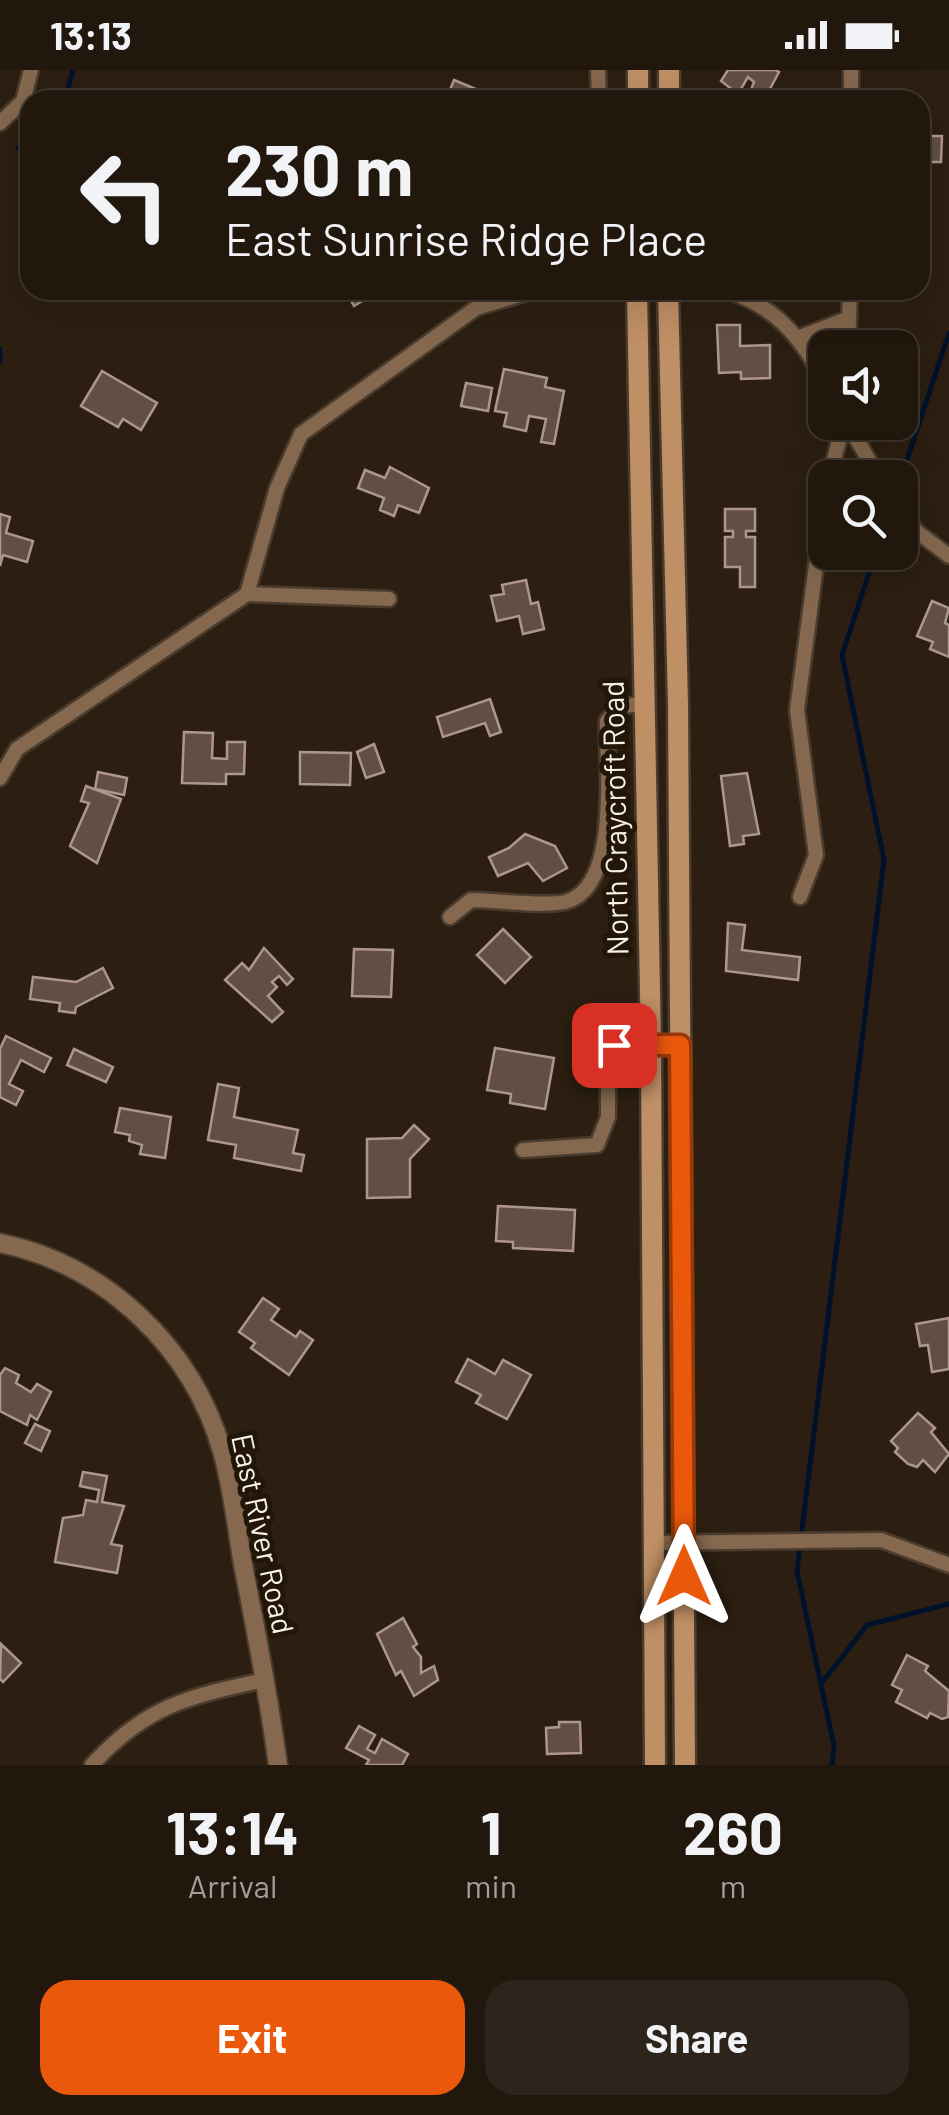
<!DOCTYPE html>
<html lang="en">
<head>
<meta charset="utf-8">
<style>
	:root { --surface:#21170d; --page:#2d241b; --text:#f1f3f6; --muted:#a29f9d; --line:#3e362e; --accent:#ea580c }
	body { margin:0; font-family:Barlow,sans-serif; background:var(--page); color:var(--text); height:100vh; display:flex; flex-direction:column; font-size:38px; white-space:nowrap }
	* { box-sizing:border-box; margin:0 }
	p { font-size:32px; color:var(--muted) }
	.icon { flex:none; width:55px; height:55px; fill:none; stroke:currentColor; stroke-width:2; stroke-linecap:round; stroke-linejoin:round }
	.map { position:relative; height:1695px; overflow:hidden }
	.side { display:flex; flex-direction:column; background:var(--surface); flex:1 }
	.side>* { flex:none }
	.top-card { position:absolute; left:20px; top:20px; width:910px; height:210px; border-radius:30px; box-shadow:0 10px 40px #0002,0 0 0 2px var(--line); background:#21170d; color:var(--text); overflow:hidden }
	.buttons { position:absolute; left:808px; top:260px; display:grid; gap:20px }
	.buttons a { display:grid; place-items:center; width:110px; height:110px; border-radius:20px; background:var(--surface); box-shadow:0 10px 40px #0002,0 0 0 2px var(--line); font-size:50px }
	.pin { position:absolute; display:grid; place-items:center; width:85px; height:85px; color:#fff; margin:-42px; border-radius:20px; box-shadow:0 5px 15px #0006 }
	.me { position:absolute; width:110px; margin:-55px; rotate:0deg; stroke-linejoin:round; filter:drop-shadow(0 0 8px #0008) }
	.turn { display:flex; align-items:center; gap:35px; height:210px; padding:0 40px; font-size:45px }
	.turn .icon { width:130px; height:130px; stroke-width:2.5 }
	.turn b { display:block; font-size:70px; line-height:85px }
	.eta { display:flex; justify-content:space-evenly; align-items:center; height:170px; text-align:center }
	.eta b { font-size:60px; font-weight:700; line-height:70px }
	.action { display:flex; gap:20px; margin-top:auto; padding:20px 40px }
	.action a { flex:1; height:115px; border-radius:30px; background:var(--accent); color:#fff; font-size:40px; font-weight:700; line-height:115px; text-align:center }
	.action a+a { background:var(--page); color:var(--text) }
	.status { display:flex; justify-content:space-between; align-items:center; height:70px; padding:0 50px; background:var(--surface); direction:ltr }
	.status svg { height:28px; fill:currentColor }
	.map>svg:first-child { display:block }
</style>
</head>
<body>
<div class="status"><b>13:13</b><svg viewBox="0 0 49 12"><path d="M0 12V9h3v3zM5 12V6h3v6zM10 12V3h3v9zM15 12V0h3v12zM26 1h20v11H26zM47 4h2v5h-2z"/></svg></div>
<div class="map">
<svg width="949" height="1695" viewBox="0 0 949 1695">
	<rect width="100%" height="100%" fill="#2c1f11"/>
	<g fill="none" stroke-linecap="round" stroke-linejoin="round">
		<g stroke="#00122b" stroke-width="5">
			<polyline points="65,30 73,0"/>
			<polyline points="18,78 30,67"/>
			<polyline points="0,279 0,291"/>
			<polyline points="900,411 949,263"/>
			<polyline points="821,1614 867,1555 949,1534"/>
			<polyline points="832,1695 834,1676 797,1501 884,790 842,585 876,482"/>
		</g>
	</g>
	<g fill="#624e45" stroke="#ad968d" stroke-width="2.5">
		<polygon points="728,0 775,0 779,2 764,30 747,30 754,12 748,7 738,24 721,11"/>
		<polygon points="454,10 488,24 483,30 446,30"/>
		<polygon points="920,56 927,56 926,66 942,66 941,92 920,92"/>
		<polygon points="345,220 380,220 354,236"/>
		<polygon points="717,255 740,255 740,276 770,275 770,308 741,309 741,302 719,303"/>
		<polygon points="504,299 547,308 545,317 564,321 554,374 541,372 546,349 529,346 526,361 504,356 507,343 495,341"/>
		<polygon points="102,301 157,333 141,360 123,349 118,357 81,336"/>
		<polygon points="466,313 492,318 488,341 461,336"/>
		<polygon points="390,397 429,418 419,443 398,435 394,446 380,440 384,428 358,418 365,400 385,408"/>
		<polygon points="725,439 755,439 755,461 746,461 746,467 755,467 755,517 740,517 740,497 725,497 725,467 733,467 733,461 725,461"/>
		<polygon points="0,444 10,447 6,463 33,471 27,492 3,485 0,496"/>
		<polygon points="526,510 531,534 538,532 544,559 523,564 519,546 497,551 491,526 504,524 502,515"/>
		<polygon points="932,531 949,538 945,553 949,555 949,587 930,579 933,572 917,566"/>
		<polygon points="490,629 501,662 490,666 485,653 443,667 437,647"/>
		<polygon points="184,662 213,663 212,688 227,689 227,672 245,672 244,704 226,704 226,714 182,713"/>
		<polygon points="374,674 384,702 366,708 357,682"/>
		<polygon points="300,682 351,683 350,715 300,714"/>
		<polygon points="98,702 127,708 124,725 95,719"/>
		<polygon points="747,703 759,764 743,766 744,774 730,776 721,706"/>
		<polygon points="86,716 121,729 97,793 70,776 89,733 81,731"/>
		<polygon points="525,764 555,776 567,798 543,811 528,793 498,806 489,787 509,778"/>
		<polygon points="728,853 745,855 742,880 800,887 798,910 726,901"/>
		<polygon points="503,859 531,887 505,913 477,885"/>
		<polygon points="264,878 293,909 287,915 279,906 272,912 277,917 268,926 283,942 272,952 225,910 242,893 249,900"/>
		<polygon points="354,879 393,880 391,927 352,926"/>
		<polygon points="103,898 113,918 76,937 75,943 59,941 60,933 30,929 33,907 76,912"/>
		<polygon points="6,966 51,988 44,1002 21,990 9,1014 23,1021 16,1035 0,1027 0,979"/>
		<polygon points="495,978 554,988 545,1039 510,1033 511,1024 487,1020"/>
		<polygon points="74,979 113,997 106,1012 67,995"/>
		<polygon points="218,1014 239,1018 234,1047 298,1060 293,1083 304,1085 301,1101 234,1088 236,1075 208,1070"/>
		<polygon points="120,1038 171,1047 165,1088 140,1084 142,1075 129,1071 130,1065 115,1062"/>
		<polygon points="414,1055 429,1069 410,1089 410,1127 367,1128 367,1069 402,1068"/>
		<polygon points="498,1136 575,1140 573,1181 513,1178 513,1172 496,1171"/>
		<polygon points="263,1228 279,1239 271,1250 296,1267 300,1261 313,1270 289,1305 251,1278 255,1273 239,1262"/>
		<polygon points="949,1248 949,1299 932,1302 928,1275 920,1276 916,1254"/>
		<polygon points="468,1289 495,1304 503,1290 531,1305 507,1349 476,1333 481,1325 456,1312"/>
		<polygon points="5,1298 19,1305 16,1313 31,1322 37,1314 51,1322 37,1350 30,1345 27,1355 0,1341 0,1305"/>
		<polygon points="918,1343 935,1358 931,1362 949,1384 935,1402 923,1390 917,1397 908,1394 895,1382 898,1378 891,1371"/>
		<polygon points="35,1354 50,1361 41,1381 25,1373"/>
		<polygon points="83,1402 107,1406 102,1432 124,1436 111,1474 122,1476 117,1503 55,1492 63,1448 83,1445 86,1430 97,1432 99,1420 80,1416"/>
		<polygon points="403,1548 417,1574 413,1577 421,1587 421,1603 434,1596 438,1610 414,1626 401,1601 396,1605 377,1564"/>
		<polygon points="1,1574 21,1593 3,1612 0,1609"/>
		<polygon points="907,1585 928,1596 925,1601 949,1621 948,1647 942,1649 930,1643 927,1648 896,1632 902,1620 892,1615"/>
		<polygon points="559,1652 580,1652 581,1683 547,1684 546,1658 559,1657"/>
		<polygon points="359,1656 375,1665 367,1679 375,1683 382,1669 408,1684 402,1695 366,1695 369,1690 346,1678"/>
	</g>
	<g fill="none" stroke-linecap="round" stroke-linejoin="round">
		<defs>
			<g id="minor">
				<polyline points="598,0 599,30"/>
				<polyline points="851,30 851,0"/>
				<polyline points="0,53 23,31 31,0"/>
				<polyline points="800,267 849,248"/>
				<polyline points="848,278 850,220"/>
				<polyline points="847,352 879,408"/>
				<polyline points="829,408 844,352"/>
				<polyline points="900,438 916,461 949,486"/>
				<polyline points="247,524 389,529"/>
				<path d="M0,708l17,-29 230,-155 30,-106 24,-54 175,-126 54,-16 194,-2c52,16 76,46 101,92"/>
				<polyline points="800,827 816,785 797,640 825,427"/>
				<path d="M450,847l21,-17c25,0 71,7 94,2 56,-14 41,-138 42,-181l15,-15 23,-2"/>
				<polyline points="523,1080 597,1075 608,1047 608,983 615,975 680,975"/>
				<polyline points="653,1473 881,1470 949,1495"/>
				<path d="M92,1695c53,-59 97,-69 173,-85"/>
			</g>
			<path id="tertiary" d="M0,1173c106,22 192,104 222,208 11,38 15,80 22,119 13,65 25,130 34,195"/>
			<g id="secondary">
				<polyline points="638,30 638,0"/>
				<polyline points="669,30 669,0"/>
				<polyline points="637,220 651,975 655,1695"/>
				<polyline points="668,220 678,634 685,1695"/>
			</g>
		</defs>
		<use href="#minor" stroke="#493c2f" stroke-width="19"/>
		<use href="#tertiary" stroke="#493c2f" stroke-width="22"/>
		<use href="#secondary" stroke="#493c2f" stroke-width="25"/>
		<use href="#minor" stroke="#85684e" stroke-width="14"/>
		<use href="#tertiary" stroke="#85684e" stroke-width="18"/>
		<use href="#secondary" stroke="#bf8f65" stroke-width="20"/>
	</g>
	<g fill="none" stroke-linecap="round" stroke-linejoin="round">
		<defs>
			<polyline id="route" points="614,975 680,975 684,1506"/>
		</defs>
		<use href="#route" stroke="#983908" stroke-width="25"/>
		<use href="#route" stroke="#ea580c" stroke-width="18"/>
	</g>
	<g text-anchor="middle" stroke-width="10" stroke-linejoin="round" paint-order="stroke">
		<g font-size="30" fill="#f9f1e7" stroke="#221608">
			<text transform="translate(616 748) rotate(-91)" y="10">North Craycroft Road</text>
			<text transform="translate(262 1464) rotate(78)" y="10">East River Road</text>
		</g>
	</g>
</svg>
<div class="buttons">
<a><svg class="icon" aria-label="sound" viewBox="0 0 24 24"><path d="M4 9h4l5-4v14l-5-4H4zM17 9q2 3 0 6"/></svg></a>
<a><svg class="icon" aria-label="search" viewBox="0 0 24 24"><circle cx="10" cy="10" r="6"/><path d="M15 15l6 6"/></svg></a>
</div>
<div class="pin" style="left:614px;top:975px;background:#d93025"><svg class="icon" aria-label="arrive" viewBox="0 0 24 24"><path d="M6 21V4h12l-3 4 3 4H6"/></svg></div>
<svg class="me" style="left:684px;top:1506px" viewBox="-20 -20 40 40"><path d="M0-17L14 15 0 8-14 15z" fill="#ea580c" stroke="#fff" stroke-width="4"/></svg>
<div class="top-card">
<div class="turn"><svg class="icon" aria-label="left" viewBox="0 0 24 24"><path d="M17 20v-9H6M10 6l-5 5 5 5"/></svg><div><b>230 m</b>East Sunrise Ridge Place</div></div>
</div>
</div>
<section class="side">
<div class="eta">
<div><b>13:14</b><p>Arrival</p></div>
<div><b>1</b><p>min</p></div>
<div><b>260</b><p>m</p></div>
</div>
<div class="action"><a>Exit</a><a>Share</a></div>
</section>
</body>
</html>
